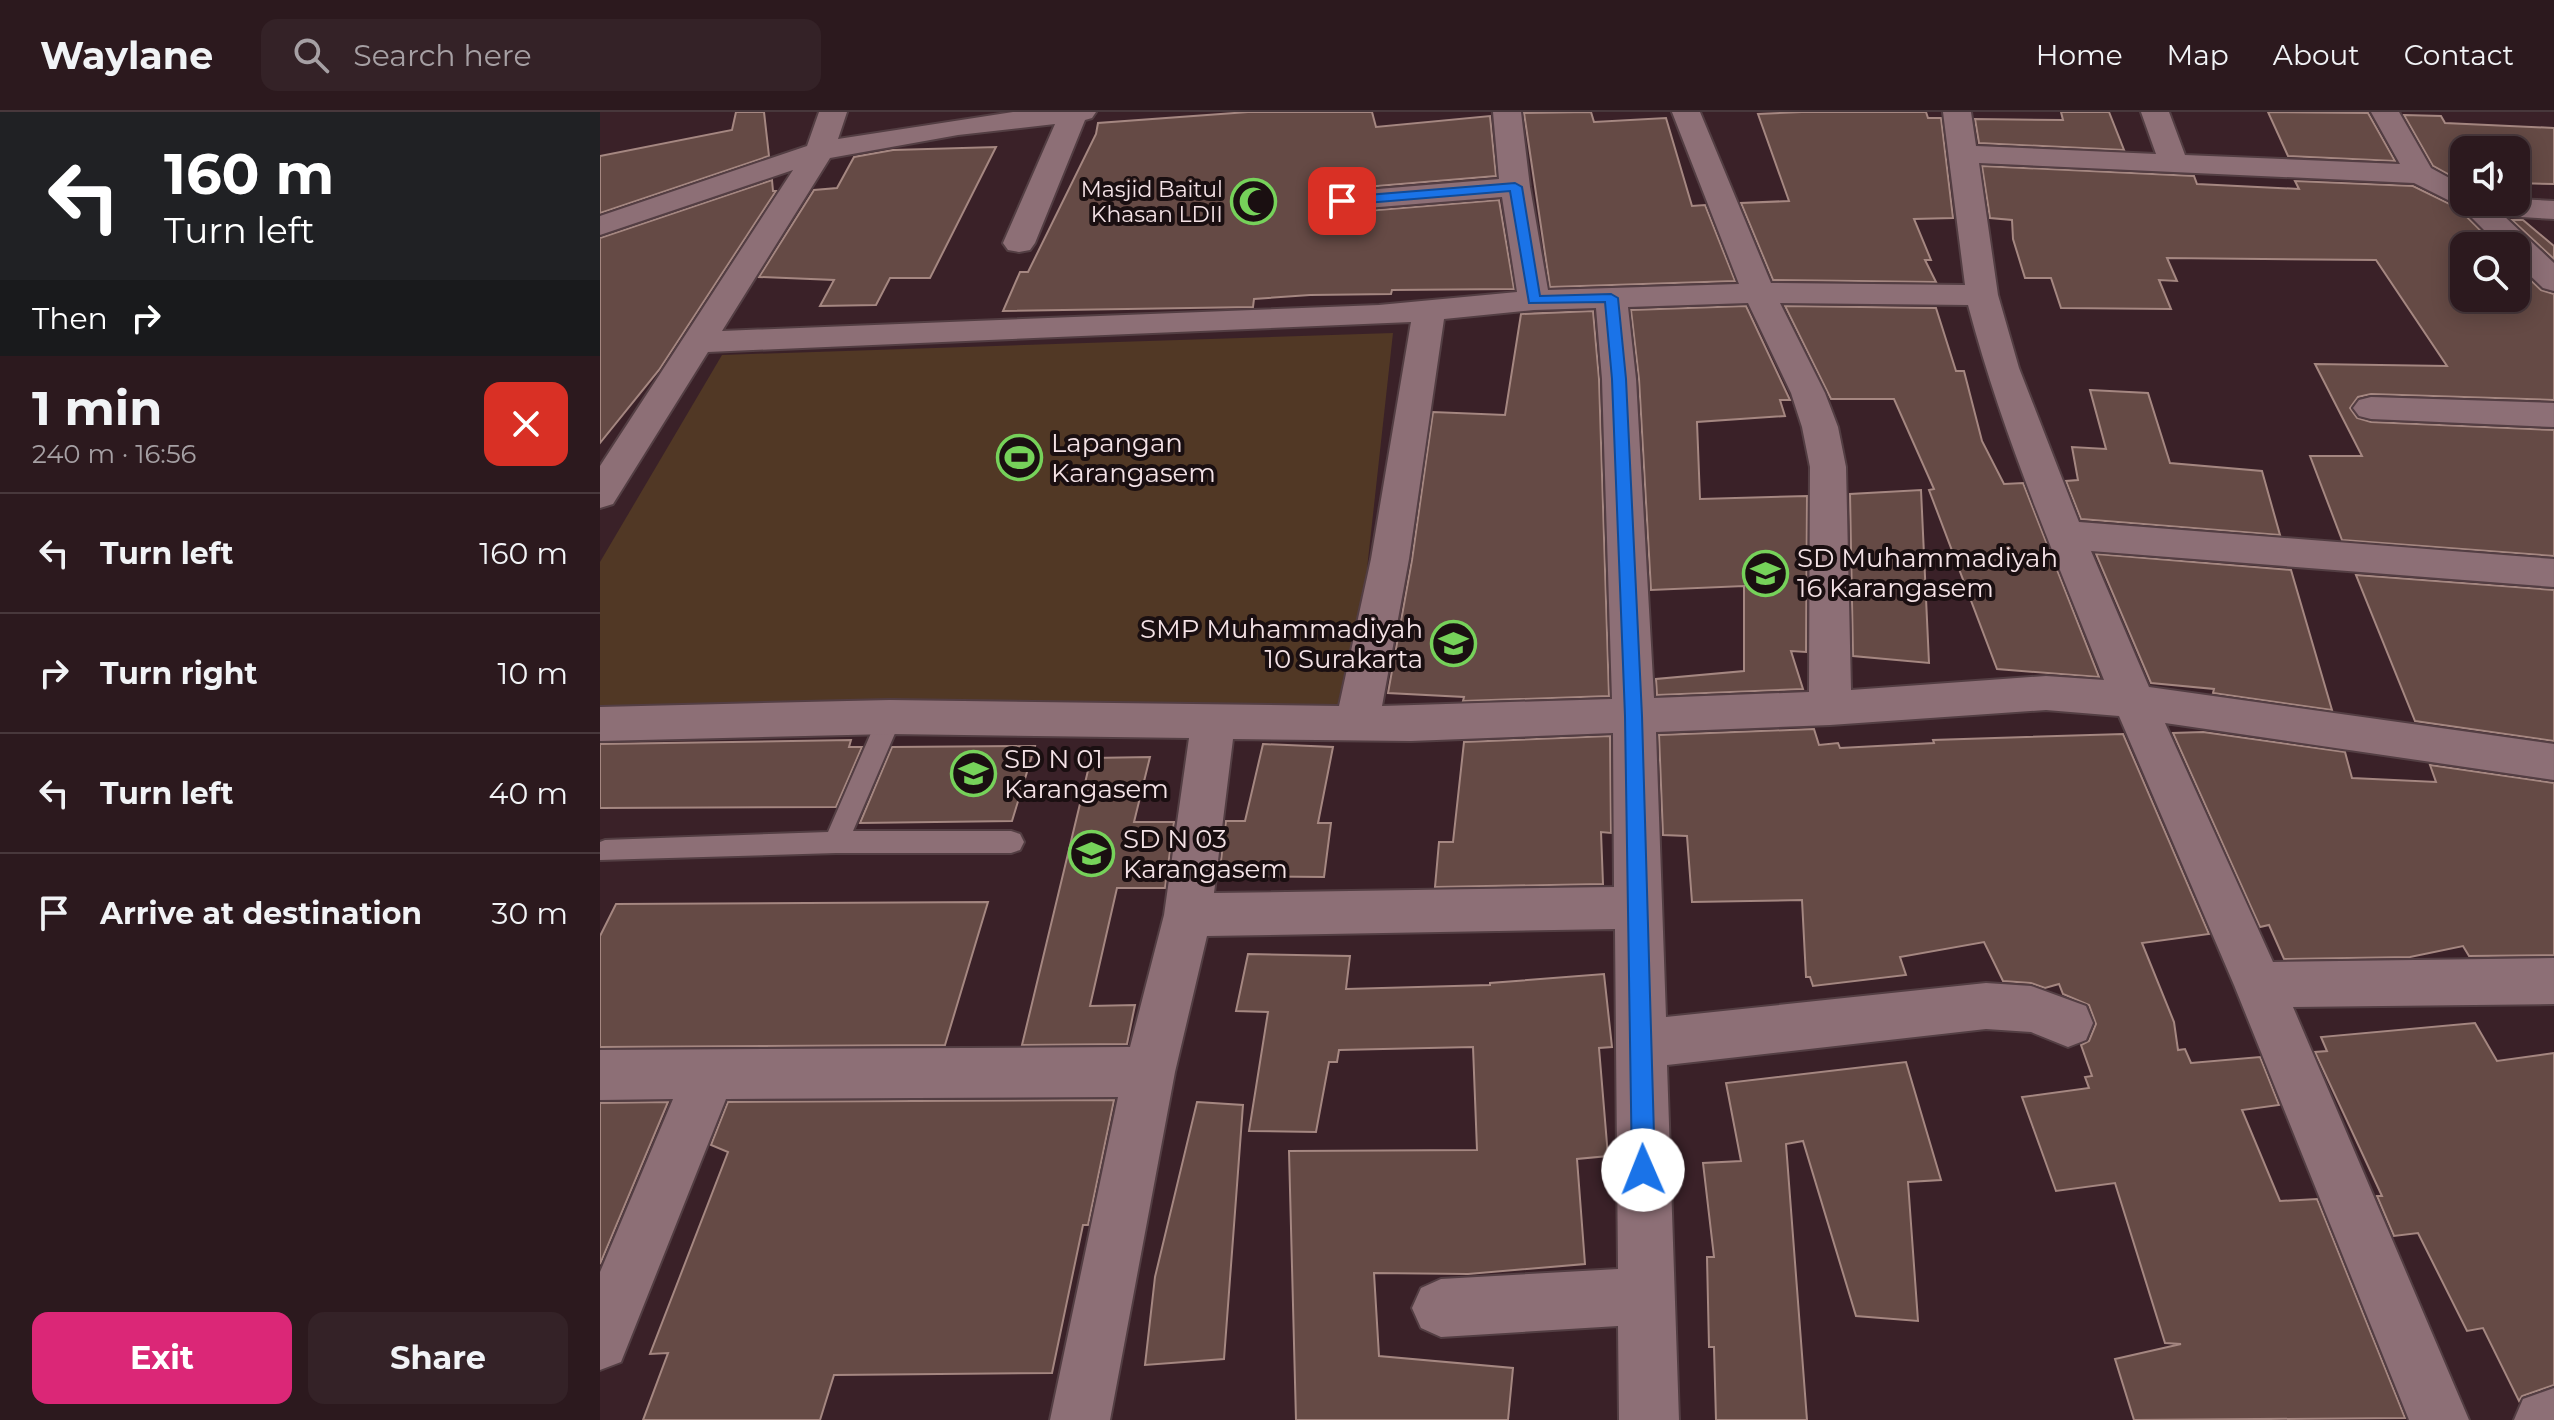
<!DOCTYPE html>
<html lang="en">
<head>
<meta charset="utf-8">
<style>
	:root { --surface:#2c191e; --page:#342227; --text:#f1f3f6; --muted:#a6a0a4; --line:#48383c; --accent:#db2777 }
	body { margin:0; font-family:Montserrat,sans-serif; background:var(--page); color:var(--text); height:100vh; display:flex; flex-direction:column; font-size:30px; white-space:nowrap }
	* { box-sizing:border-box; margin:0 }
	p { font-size:26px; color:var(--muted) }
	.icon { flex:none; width:44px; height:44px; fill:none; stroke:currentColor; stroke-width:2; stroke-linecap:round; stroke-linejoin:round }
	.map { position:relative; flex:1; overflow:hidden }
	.side { display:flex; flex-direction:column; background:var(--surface); width:600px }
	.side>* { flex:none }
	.hud { background:#202124; color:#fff; overflow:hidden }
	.tools { position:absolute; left:1850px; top:24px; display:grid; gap:16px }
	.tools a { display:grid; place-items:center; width:80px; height:80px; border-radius:16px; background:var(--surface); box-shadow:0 4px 20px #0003,0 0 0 2px var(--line); font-size:40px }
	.pin { position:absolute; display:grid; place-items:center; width:68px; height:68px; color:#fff; margin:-34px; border-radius:16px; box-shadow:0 4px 12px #0006 }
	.me { position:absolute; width:88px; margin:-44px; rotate:359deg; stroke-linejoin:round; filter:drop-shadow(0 0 6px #0008) }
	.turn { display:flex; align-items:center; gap:28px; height:168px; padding:0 32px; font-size:36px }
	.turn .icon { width:104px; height:104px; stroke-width:2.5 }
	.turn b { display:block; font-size:56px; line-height:68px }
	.then { display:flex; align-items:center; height:76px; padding:0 32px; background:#0003; gap:16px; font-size:30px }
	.round { display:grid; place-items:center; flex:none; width:84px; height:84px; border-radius:16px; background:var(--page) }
	.summary { display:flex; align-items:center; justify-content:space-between; height:136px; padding:0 32px }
	h1 { font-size:48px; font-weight:700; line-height:60px }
	.primary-button { display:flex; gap:16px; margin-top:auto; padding:16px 32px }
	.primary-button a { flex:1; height:92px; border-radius:16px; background:var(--accent); color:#fff; font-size:32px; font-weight:700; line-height:92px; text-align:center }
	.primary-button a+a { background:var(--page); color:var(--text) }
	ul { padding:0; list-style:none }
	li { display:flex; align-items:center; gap:24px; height:120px; padding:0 32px; border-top:2px solid var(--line) }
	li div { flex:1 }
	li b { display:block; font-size:30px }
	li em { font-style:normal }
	header { display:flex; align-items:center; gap:48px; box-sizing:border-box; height:112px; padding:0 40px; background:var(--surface); border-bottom:2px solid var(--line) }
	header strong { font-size:38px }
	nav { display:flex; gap:44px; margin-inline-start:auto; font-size:28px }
	.search { width:560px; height:72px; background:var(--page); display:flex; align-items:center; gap:20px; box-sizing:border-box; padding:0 28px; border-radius:16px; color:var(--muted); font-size:30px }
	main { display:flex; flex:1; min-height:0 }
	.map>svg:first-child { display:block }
</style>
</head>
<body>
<header>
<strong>Waylane</strong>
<div class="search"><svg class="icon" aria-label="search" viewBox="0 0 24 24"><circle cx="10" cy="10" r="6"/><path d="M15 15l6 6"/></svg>Search here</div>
<nav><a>Home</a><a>Map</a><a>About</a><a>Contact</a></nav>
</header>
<main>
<section class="side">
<div class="hud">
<div class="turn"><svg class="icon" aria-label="left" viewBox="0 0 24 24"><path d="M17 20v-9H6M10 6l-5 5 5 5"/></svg><div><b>160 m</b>Turn left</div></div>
<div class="then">Then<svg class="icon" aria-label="right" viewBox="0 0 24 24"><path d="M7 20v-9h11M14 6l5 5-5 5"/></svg></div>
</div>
<div class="summary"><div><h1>1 min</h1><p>240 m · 16:56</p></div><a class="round" style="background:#d93025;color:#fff"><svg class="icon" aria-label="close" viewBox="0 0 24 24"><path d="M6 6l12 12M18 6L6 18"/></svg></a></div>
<ul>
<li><svg class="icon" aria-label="left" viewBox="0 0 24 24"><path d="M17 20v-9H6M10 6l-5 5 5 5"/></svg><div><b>Turn left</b></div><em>160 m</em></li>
<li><svg class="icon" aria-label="right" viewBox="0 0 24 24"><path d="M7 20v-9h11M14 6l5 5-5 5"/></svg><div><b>Turn right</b></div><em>10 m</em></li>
<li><svg class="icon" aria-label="left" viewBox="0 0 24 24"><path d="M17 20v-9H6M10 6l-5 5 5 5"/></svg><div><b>Turn left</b></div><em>40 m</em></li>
<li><svg class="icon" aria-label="arrive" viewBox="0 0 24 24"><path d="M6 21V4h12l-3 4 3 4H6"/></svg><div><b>Arrive at destination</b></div><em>30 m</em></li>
</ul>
<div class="primary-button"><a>Exit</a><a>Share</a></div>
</section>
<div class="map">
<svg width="1954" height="1308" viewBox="0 0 1954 1308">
	<rect width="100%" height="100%" fill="#3a2128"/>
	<polygon fill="#513825" points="793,221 752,593 0,596 0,450 122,243"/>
	<g fill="#654a45" stroke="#a58781" stroke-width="2">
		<polygon points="136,0 164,0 169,44 0,101 0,44 132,18"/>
		<polygon points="648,0 772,0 776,15 890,4 896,64 741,77 728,81 724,91 730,98 742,101 899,88 914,177 792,178 791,182 710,183 654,187 653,195 403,199 420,160 428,160 496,22 498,11"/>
		<polygon points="991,0 994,10 1066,6 1092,94 1105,93 1135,169 950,175 924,1"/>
		<polygon points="1202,0 1326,0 1328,6 1341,6 1353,106 1314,107 1331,148 1325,148 1336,170 1173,168 1141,91 1189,89 1158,2"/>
		<polygon points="1461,0 1509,0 1524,38 1379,31 1375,7 1463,8"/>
		<polygon points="1668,0 1768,1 1795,49 1688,44"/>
		<polygon points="1804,3 1841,4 1845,11 1954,16 1954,72 1916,71 1916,38 1864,38 1864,71 1833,54"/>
		<polygon points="396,35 330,166 290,166 276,193 220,194 234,168 159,165 214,78 237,76 254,45 293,38"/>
		<polygon points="1382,54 1594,64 1597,72 1699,77 1695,69 1813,74 1858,96 1896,134 1864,134 1864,186 1916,186 1916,154 1941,178 1954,182 1954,288 1771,282 1758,285 1750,296 1757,306 1771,310 1954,318 1954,444 1742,428 1710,344 1762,344 1715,252 1847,254 1776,148 1567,146 1577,169 1559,168 1571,197 1461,196 1451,166 1425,166 1413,127 1412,108 1390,106"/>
		<polygon points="172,68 173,79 176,79 59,258 0,331 0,126"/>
		<polygon points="1912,108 1923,108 1954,134 1954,147"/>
		<polygon points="1146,194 1190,288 1180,288 1185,304 1097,310 1100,387 1207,384 1206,540 1191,539 1203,577 1057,583 1056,567 1144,559 1144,474 1051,478 1039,267 1031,198"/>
		<polygon points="1185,194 1336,196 1356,259 1364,259 1382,329 1404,372 1423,371 1499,565 1397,557 1329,378 1334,377 1294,287 1231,287"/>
		<polygon points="993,199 999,267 1009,584 863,589 864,585 788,581 812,448 833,300 905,303 921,202"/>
		<polygon points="1490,278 1548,281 1570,351 1662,359 1680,423 1481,407 1466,369 1478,368 1472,335 1506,337"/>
		<polygon points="1321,378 1329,551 1253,544 1250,382"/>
		<polygon points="1496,442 1691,458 1732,598 1613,581 1614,577 1551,571"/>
		<polygon points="1756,463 1954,478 1954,629 1815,609"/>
		<polygon points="1214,617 1219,633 1238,631 1240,636 1334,631 1333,628 1523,622 1609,822 1542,831 1574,910 1578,938 1585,937 1591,951 1660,945 1679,993 1642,998 1680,1089 1717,1087 1805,1306 1534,1308 1515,1247 1581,1232 1565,1231 1515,1071 1456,1079 1422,985 1489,976 1485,965 1492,964 1481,933 1489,929 1496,912 1489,893 1463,882 1459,872 1445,876 1431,871 1403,869 1384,830 1300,845 1306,863 1213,874 1210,865 1206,865 1202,788 1092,790 1087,724 1063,723 1059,623"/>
		<polygon points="1603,620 1745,640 1752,666 1836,670 1830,653 1954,671 1954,843 1869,844 1863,834 1810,845 1684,847 1669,813 1660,815 1573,621"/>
		<polygon points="1010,624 1011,721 1001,720 1003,772 835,775 839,730 853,730 864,630"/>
		<polygon points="251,628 249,635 262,635 236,695 0,696 0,632"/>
		<polygon points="663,632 733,635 718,711 731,711 724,765 619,764 626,709 645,709"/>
		<polygon points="435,634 412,709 260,711 292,635"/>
		<polygon points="550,645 534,710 574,710 565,776 517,776 490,894 535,893 527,932 422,933 491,646"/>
		<polygon points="388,790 345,933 0,935 0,824 16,792"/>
		<polygon points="648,842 750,844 746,877 890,873 890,871 1004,862 1012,935 999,936 1008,1044 977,1047 985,1152 868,1162 774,1161 779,1244 913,1256 908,1308 696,1308 689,1039 877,1038 873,935 739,938 737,950 729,950 716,1020 649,1019 668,900 636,899"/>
		<polygon points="1875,911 1897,949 1954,941 1954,1273 1922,1284 1919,1289 1883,1216 1867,1219 1818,1121 1794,1124 1777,1084 1782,1084 1715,940 1727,939 1721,925"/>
		<polygon points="1306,950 1341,1068 1308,1070 1318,1209 1256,1204 1203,1029 1186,1032 1207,1308 1116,1308 1114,1235 1109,1235 1107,1145 1114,1145 1103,1051 1141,1049 1126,971"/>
		<polygon points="514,988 488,1113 483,1113 452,1261 234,1263 220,1308 43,1308 68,1241 50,1242 128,1040 111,1033 128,990"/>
		<polygon points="68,990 0,1152 0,991"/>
		<polygon points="597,990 643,993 624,1247 545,1253 555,1165"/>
	</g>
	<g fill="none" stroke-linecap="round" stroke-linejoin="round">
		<defs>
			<polygon id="lane" points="290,596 298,598 302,605 253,719 411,719 420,722 424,730 420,738 411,741 236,741 0,748 0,730 5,728 228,720 278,605 282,598"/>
			<g id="street">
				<path d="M219,0h28l-9,27 175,-27h83l-4,6 -7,2 -50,123 -5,7 -11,2 -11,-2 -5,-7 52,-119 -97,11 -128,23 -108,173 657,-26 138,-13 -15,-95 -160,13 -11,-3 -4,-6 4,-6 11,-3 157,-13 -6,-67h28l9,75 18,103 191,-6 -67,-172h28l71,171 194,2 -22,-173h28l5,34 180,8 -15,-42h28l16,43 215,9 -29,-52h28l32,56 33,18v16h52v-3l38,2v18l-50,-3 50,47v28l-11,-3 -27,-26v-16h-16l-40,-40 -46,-23 -435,-20 19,132 21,73 60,154 475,37v28l-463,-36 58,136 405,57v36l-389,-57 108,239 281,-4v46l-261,3 176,413h-60l-175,-435 -115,-269 -73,-6 -216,15 -174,7 10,285 320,-34 45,3 55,20 7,17 -7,17 -18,7 -37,-15 -45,-3 -319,36 12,355h-60l-1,-94 -177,11 -20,-9 -9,-20 9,-20 20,-9 177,-10 -3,-340 -408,7 -32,136 -65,348h-60l68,-323 -392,2 -105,263 -21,8v-98l73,-173 -73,1v-50l530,-3 34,-132 25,-177 -299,-4 -290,7v-34l290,-7 449,6 32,-147 40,-237 -703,30 -95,152 -13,4v-42l193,-296 -193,65v-19l207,-70zM1148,191l43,90 11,34 8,40 -1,225 -155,6 -18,-319 -8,-72zM1180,191l188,2c34,129 87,251 136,375l-58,-4 -195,14 -5,-223 -8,-40 -13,-34zM996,196l6,71 10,320 -230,7 27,-147 35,-240 90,-9zM1013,621l1,154 -400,6 19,-154 178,2z"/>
				<polygon points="1771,285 1954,291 1954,315 1771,307 1759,304 1753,296 1759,288"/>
				<polygon points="1954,1276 1954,1308 1914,1308 1923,1287"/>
			</g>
		</defs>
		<use href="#lane" stroke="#533e43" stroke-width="4"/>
		<use href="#street" stroke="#533e43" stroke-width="4"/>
		<use href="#lane" fill="#8d6f76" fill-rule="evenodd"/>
		<use href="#street" fill="#8d6f76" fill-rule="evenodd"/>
	</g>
	<polygon fill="#1a73e8" stroke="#114b97" stroke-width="2" points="915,71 922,75 940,184 1011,182 1018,186 1026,267 1042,604 1055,1058 1051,1066 1043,1069 1036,1066 1032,1058 1025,604 1012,267 1005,190 929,191 910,79 742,93 736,89 742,85"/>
	<defs>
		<symbol id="mosque-ring" viewBox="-11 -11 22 22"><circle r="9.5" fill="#1a0f11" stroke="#76d25a" stroke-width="1.5"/><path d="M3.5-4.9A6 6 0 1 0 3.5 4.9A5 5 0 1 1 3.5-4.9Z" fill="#76d25a"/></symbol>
		<symbol id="stadium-ring" viewBox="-11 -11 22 22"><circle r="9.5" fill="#1a0f11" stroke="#76d25a" stroke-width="1.5"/><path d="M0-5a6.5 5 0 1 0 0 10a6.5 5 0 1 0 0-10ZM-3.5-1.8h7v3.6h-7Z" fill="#76d25a"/></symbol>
		<symbol id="school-ring" viewBox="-11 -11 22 22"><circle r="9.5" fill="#1a0f11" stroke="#76d25a" stroke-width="1.5"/><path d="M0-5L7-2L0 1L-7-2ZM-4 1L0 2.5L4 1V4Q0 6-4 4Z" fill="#76d25a"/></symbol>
	</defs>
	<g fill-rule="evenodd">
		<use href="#mosque-ring" x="628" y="64" width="51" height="51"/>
		<use href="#stadium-ring" x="394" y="320" width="51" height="51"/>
		<use href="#school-ring" x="1140" y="436" width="51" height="51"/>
		<use href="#school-ring" x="828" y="506" width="51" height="51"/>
		<use href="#school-ring" x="348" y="636" width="51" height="51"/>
		<use href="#school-ring" x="466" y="716" width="51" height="51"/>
	</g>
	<g text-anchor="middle" stroke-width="8" stroke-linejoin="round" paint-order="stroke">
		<g font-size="22" fill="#f4e2e6" stroke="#1a0f11" text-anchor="end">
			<text x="623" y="85">Masjid Baitul<tspan x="623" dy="25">Khasan LDII</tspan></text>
		</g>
		<g font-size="26" fill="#f4e2e6" stroke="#1a0f11" text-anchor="start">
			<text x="451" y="340">Lapangan<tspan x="451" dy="30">Karangasem</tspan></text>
			<text x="1197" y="455">SD Muhammadiyah<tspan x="1197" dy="30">16 Karangasem</tspan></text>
			<text x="823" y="526" text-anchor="end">SMP Muhammadiyah<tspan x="823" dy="30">10 Surakarta</tspan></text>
			<text x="404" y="656">SD N 01<tspan x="404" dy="30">Karangasem</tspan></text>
			<text x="523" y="736">SD N 03<tspan x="523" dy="30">Karangasem</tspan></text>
		</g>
	</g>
</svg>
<div class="tools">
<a><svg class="icon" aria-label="sound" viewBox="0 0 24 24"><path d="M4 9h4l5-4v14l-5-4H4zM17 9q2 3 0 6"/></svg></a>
<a><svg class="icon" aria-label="search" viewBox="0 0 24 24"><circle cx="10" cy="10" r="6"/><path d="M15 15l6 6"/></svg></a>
</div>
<div class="pin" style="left:742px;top:89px;background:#d93025"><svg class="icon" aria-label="arrive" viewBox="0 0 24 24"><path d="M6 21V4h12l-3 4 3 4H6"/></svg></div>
<svg class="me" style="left:1043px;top:1058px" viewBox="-20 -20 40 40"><circle r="19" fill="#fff"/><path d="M0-13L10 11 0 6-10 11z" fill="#1a73e8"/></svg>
</div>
</main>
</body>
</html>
